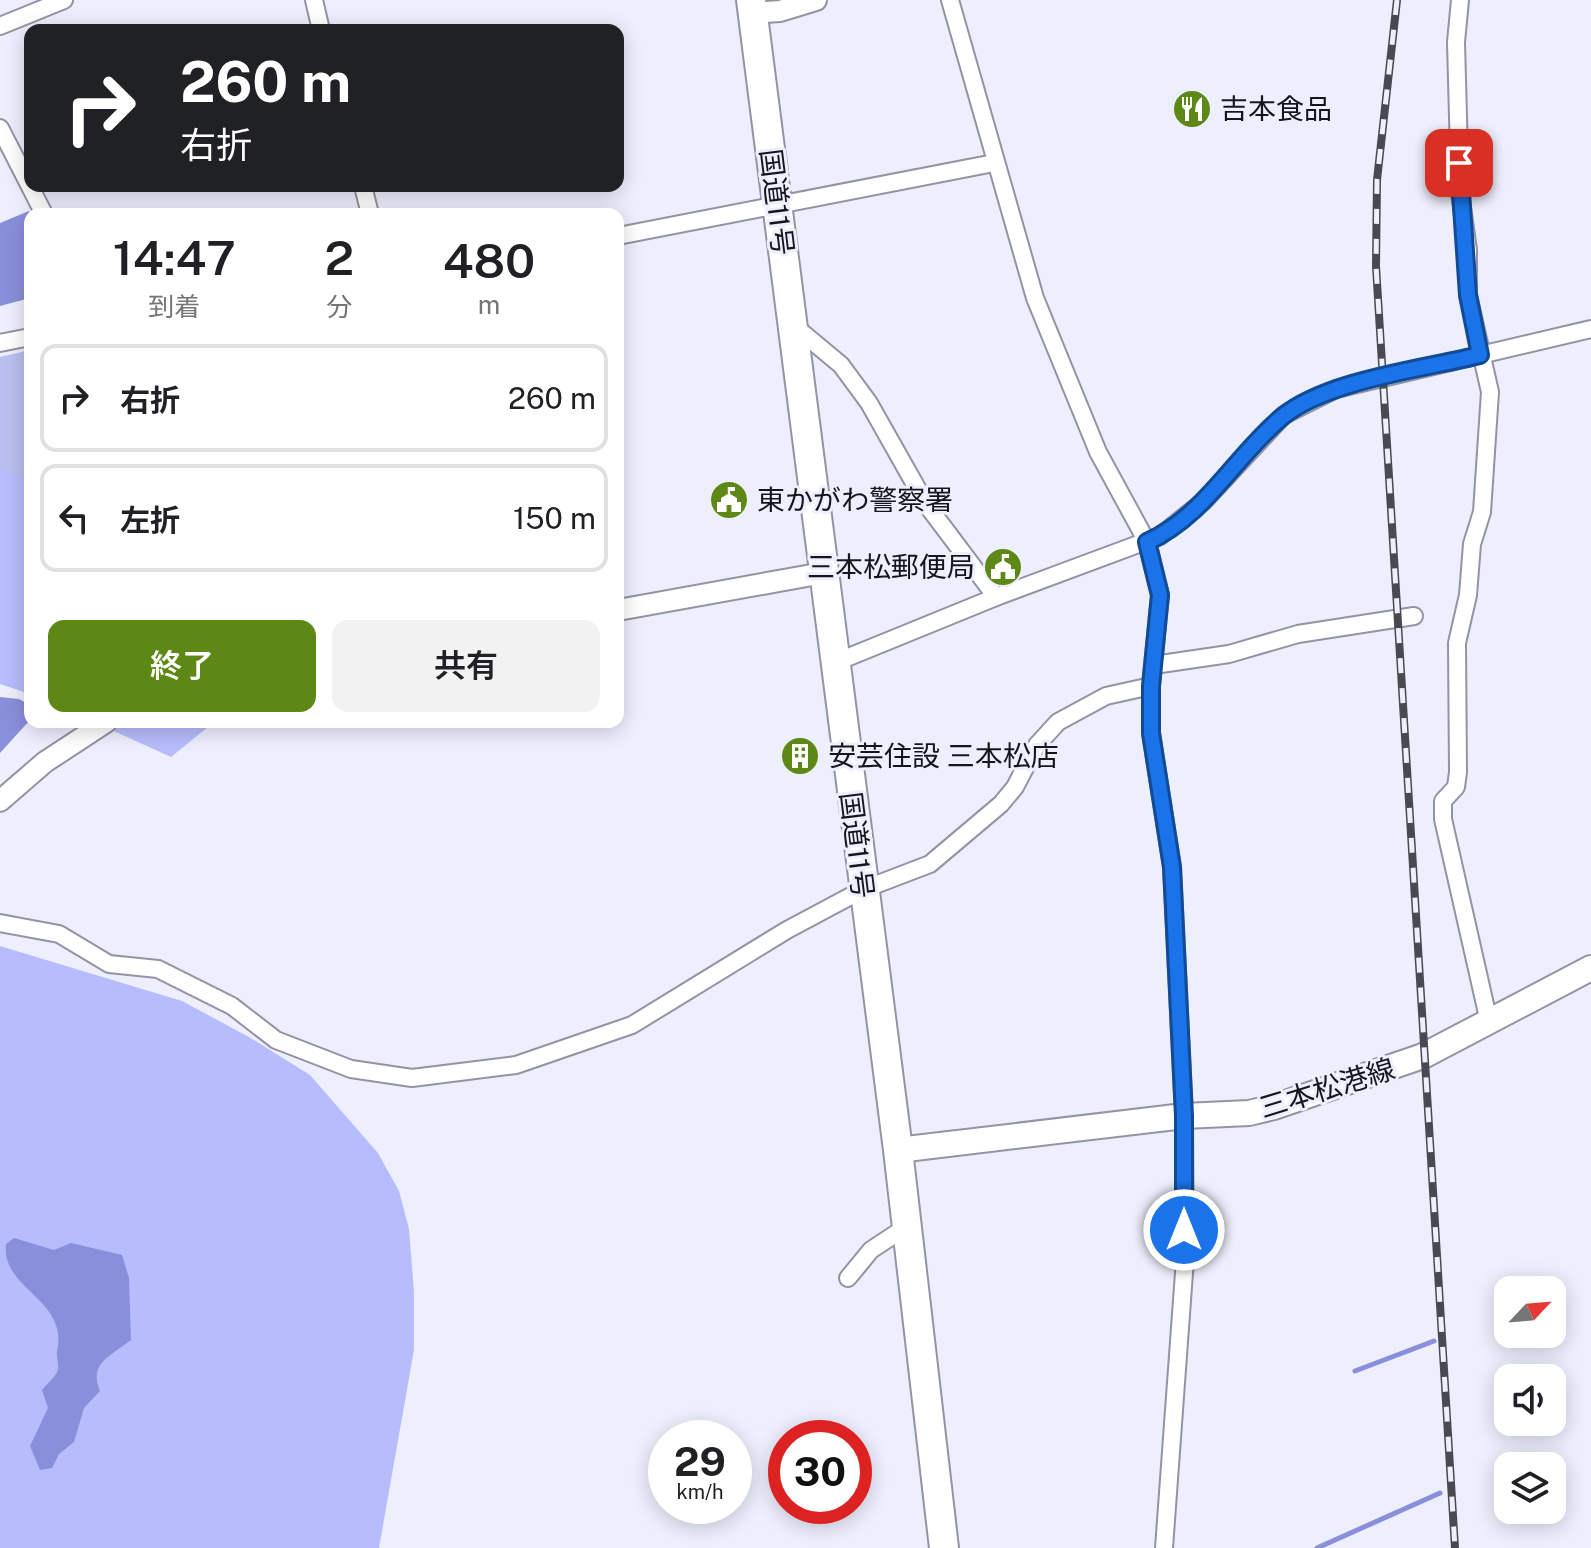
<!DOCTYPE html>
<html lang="ja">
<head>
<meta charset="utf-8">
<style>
	:root { --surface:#fff; --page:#f2f2f2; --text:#202124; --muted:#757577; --line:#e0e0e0; --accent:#5e8816 }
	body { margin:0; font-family:"Public Sans","Noto Sans JP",sans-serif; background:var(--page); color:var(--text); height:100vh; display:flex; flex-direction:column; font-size:30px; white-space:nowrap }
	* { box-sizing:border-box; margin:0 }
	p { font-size:26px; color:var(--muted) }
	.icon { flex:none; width:44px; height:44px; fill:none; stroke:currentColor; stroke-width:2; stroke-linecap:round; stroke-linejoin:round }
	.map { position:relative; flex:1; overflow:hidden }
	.side { position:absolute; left:24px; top:208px; width:600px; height:520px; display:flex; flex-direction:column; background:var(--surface); border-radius:16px; box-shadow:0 4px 20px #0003 }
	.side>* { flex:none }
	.banner { position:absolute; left:24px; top:24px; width:600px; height:168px; border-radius:16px; box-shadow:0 4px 20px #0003; background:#202124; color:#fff; overflow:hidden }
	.needle { width:52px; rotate:64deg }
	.tools { position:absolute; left:1494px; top:1276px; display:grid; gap:16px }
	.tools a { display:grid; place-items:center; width:72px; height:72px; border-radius:16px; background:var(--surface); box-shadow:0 4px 20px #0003; font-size:40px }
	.speed { position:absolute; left:648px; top:1420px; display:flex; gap:16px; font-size:40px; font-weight:700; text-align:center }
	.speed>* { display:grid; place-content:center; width:104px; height:104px; border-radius:50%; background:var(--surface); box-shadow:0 4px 20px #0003; line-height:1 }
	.speed small { font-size:20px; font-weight:400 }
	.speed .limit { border:12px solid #d22; background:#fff; color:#111 }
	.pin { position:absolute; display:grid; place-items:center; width:68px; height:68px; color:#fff; margin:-34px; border-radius:16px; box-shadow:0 4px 12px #0006 }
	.me { position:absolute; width:88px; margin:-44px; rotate:0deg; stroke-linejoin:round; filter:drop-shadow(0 0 6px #0008) }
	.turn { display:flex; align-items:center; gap:28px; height:168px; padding:0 24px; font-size:36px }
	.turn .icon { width:104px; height:104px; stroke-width:2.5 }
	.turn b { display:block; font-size:56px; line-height:68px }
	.eta { display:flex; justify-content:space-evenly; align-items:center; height:136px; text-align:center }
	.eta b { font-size:48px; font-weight:600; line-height:56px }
	.cta { display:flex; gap:16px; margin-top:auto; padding:16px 24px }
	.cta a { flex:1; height:92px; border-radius:16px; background:var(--accent); color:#fff; font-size:32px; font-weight:600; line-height:92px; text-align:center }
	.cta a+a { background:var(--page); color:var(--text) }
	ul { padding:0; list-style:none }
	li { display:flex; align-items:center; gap:24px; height:108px; margin:0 16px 12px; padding:0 8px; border:4px solid var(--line); border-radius:16px }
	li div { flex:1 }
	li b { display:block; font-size:30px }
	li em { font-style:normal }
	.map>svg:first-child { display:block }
</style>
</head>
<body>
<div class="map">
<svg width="1591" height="1548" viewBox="0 0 1591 1548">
	<rect width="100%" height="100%" fill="#eeeffd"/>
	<polygon fill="#babff0" points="30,350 30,640 0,640 0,357"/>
	<g fill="#b7bdfc">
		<polygon points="0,468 30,480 30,694 0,684"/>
		<polygon points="94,722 214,722 171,757"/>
		<polygon points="0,946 182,1001 249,1037 310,1075 378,1153 399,1191 409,1229 414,1291 414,1350 379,1548 0,1548"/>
	</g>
	<g fill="#8a8fdb">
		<polygon points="29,211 30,298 0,306 0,223"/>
		<polygon points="0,697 19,699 30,705 30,720 0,753"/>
		<path d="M14,1238l40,12 17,-7 51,12 7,23 2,62c-20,16 -43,23 -31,51l-16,17 -10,34 -15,12 -7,14 -12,2 -10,-24 18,-38 -6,-18c4,-5 14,-14 16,-20 1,-6 -2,-13 -1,-19 12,-52 -56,-61 -51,-107z"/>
	</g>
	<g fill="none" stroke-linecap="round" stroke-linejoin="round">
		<g stroke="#8a8fdb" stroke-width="5">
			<polyline points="1355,1371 1434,1341"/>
			<polyline points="1317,1548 1440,1493"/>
		</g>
		<defs>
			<g id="minor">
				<polyline points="314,0 321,30"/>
				<polyline points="950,0 1035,298 1098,452 1147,542 1160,595 1151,686 1151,733 1172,867 1184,1116 1185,1259 1164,1548"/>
				<polyline points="1460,0 1456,42 1460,193 1468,250 1468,295 1490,392 1482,512 1472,544 1468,595 1457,643 1458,772 1456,787 1443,801 1443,819 1489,1022"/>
				<polyline points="0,26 64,0"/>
				<polyline points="0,128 44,214"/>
				<polyline points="363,186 370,214"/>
				<polyline points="618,236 994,163"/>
				<polyline points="793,325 841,365 869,403 926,504 996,597"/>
				<polyline points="0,343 30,337"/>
				<polyline points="834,663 996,597 1160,536 1204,501 1284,415 1336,389 1591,329"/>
				<polyline points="1154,665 1229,654 1298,634 1414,616"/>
				<polyline points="0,923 59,934 109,964 158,969 232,1006 276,1040 351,1069 412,1078 516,1065 632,1025 787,930 862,890 930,864 1001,804 1015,787 1037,745 1058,722 1106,696 1151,686"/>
				<polyline points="848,1278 871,1250 906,1227"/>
			</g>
			<g id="tertiary">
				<polyline points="753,13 780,11 816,0"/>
				<polyline points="618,610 823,573"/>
				<polyline points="0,801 45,762 106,722"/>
			</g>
			<polyline id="secondary" points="898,1150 1184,1116 1249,1113 1274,1107 1423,1056 1591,968"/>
			<polyline id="trunk" points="751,0 898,1150 944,1548"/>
		</defs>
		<use href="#minor" stroke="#9294a3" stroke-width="20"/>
		<use href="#tertiary" stroke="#9294a3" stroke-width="24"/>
		<use href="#secondary" stroke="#9294a3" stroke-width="28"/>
		<use href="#trunk" stroke="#9294a3" stroke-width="32"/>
		<use href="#minor" stroke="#fff" stroke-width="16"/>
		<use href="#tertiary" stroke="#fff" stroke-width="20"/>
		<use href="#secondary" stroke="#fff" stroke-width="24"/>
		<use href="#trunk" stroke="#fff" stroke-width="28"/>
		<defs>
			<polyline id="rail" points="1397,0 1377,180 1376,266 1455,1548"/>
		</defs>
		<use href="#rail" stroke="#494951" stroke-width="8"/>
		<use href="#rail" stroke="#eeeffd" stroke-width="5" stroke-dasharray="15" stroke-linecap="butt"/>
	</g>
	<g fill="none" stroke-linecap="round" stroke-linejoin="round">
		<defs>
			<path id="route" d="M1184,1230v-114l-12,-249 -21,-134v-47l9,-91 -13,-53c58,-26 88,-86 135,-125 45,-37 141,-48 198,-62l-12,-60 -9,-132"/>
		</defs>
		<use href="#route" stroke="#114b97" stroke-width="20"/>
		<use href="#route" stroke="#1a73e8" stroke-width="14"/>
	</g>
	<defs>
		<symbol id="restaurant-disc" viewBox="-11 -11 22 22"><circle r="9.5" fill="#5e8816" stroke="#eeeffd"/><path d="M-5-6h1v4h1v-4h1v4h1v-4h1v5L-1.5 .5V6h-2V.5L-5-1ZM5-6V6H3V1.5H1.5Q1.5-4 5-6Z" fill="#fff"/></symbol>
		<symbol id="civic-disc" viewBox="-11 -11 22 22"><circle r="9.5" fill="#5e8816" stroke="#eeeffd"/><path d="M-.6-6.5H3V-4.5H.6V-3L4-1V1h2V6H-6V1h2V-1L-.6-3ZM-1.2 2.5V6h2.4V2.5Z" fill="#fff"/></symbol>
		<symbol id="building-disc" viewBox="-11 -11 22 22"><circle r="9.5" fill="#5e8816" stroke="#eeeffd"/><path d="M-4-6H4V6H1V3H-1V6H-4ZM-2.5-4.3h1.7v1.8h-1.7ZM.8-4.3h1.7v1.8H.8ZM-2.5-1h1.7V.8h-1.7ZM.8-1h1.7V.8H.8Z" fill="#fff"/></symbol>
	</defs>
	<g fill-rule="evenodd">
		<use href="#restaurant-disc" x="1170" y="87" width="44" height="44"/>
		<use href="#civic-disc" x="707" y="478" width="44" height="44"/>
		<use href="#civic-disc" x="981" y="545" width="44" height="44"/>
		<use href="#building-disc" x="778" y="734" width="44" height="44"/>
	</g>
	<g text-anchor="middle" stroke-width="6" stroke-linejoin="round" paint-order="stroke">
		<g font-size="28" fill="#15151b" stroke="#eeeffd" text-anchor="start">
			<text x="1220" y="119">吉本食品</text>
			<text x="757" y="510">東かがわ警察署</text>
			<text x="975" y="577" text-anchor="end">三本松郵便局</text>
			<text x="828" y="766">安芸住設 三本松店</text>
		</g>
		<g font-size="28" fill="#15151b" stroke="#eeeffd">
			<text transform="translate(777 202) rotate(83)" y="10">国道11号</text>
			<text transform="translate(857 845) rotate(83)" y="10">国道11号</text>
			<text transform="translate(1327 1088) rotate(-17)" y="10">三本松港線</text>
		</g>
	</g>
</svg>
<div class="tools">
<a><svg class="needle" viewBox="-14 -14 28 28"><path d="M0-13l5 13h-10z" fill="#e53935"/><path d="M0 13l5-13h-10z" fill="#757577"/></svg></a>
<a><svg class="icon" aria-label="sound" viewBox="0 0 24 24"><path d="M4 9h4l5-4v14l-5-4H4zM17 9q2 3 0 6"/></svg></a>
<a><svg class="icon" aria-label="layers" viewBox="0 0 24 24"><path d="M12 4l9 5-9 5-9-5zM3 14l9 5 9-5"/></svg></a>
</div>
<div class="speed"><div>29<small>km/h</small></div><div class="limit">30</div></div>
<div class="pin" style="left:1459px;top:163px;background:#d93025"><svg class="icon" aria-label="arrive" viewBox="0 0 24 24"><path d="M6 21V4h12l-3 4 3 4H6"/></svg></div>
<svg class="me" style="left:1184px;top:1230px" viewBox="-20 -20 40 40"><circle r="17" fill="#1a73e8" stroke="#fff" stroke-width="3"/><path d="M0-11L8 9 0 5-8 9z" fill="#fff"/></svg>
<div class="banner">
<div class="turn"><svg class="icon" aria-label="right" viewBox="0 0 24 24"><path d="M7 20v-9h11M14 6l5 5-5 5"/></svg><div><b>260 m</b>右折</div></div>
</div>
<section class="side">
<div class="eta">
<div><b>14:47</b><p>到着</p></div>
<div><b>2</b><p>分</p></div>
<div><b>480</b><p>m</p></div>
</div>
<ul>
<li><svg class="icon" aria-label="right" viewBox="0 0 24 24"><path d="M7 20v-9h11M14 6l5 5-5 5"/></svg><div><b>右折</b></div><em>260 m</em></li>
<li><svg class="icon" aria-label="left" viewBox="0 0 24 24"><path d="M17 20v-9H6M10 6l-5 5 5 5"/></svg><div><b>左折</b></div><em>150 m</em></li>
</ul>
<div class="cta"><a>終了</a><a>共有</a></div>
</section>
</div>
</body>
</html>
